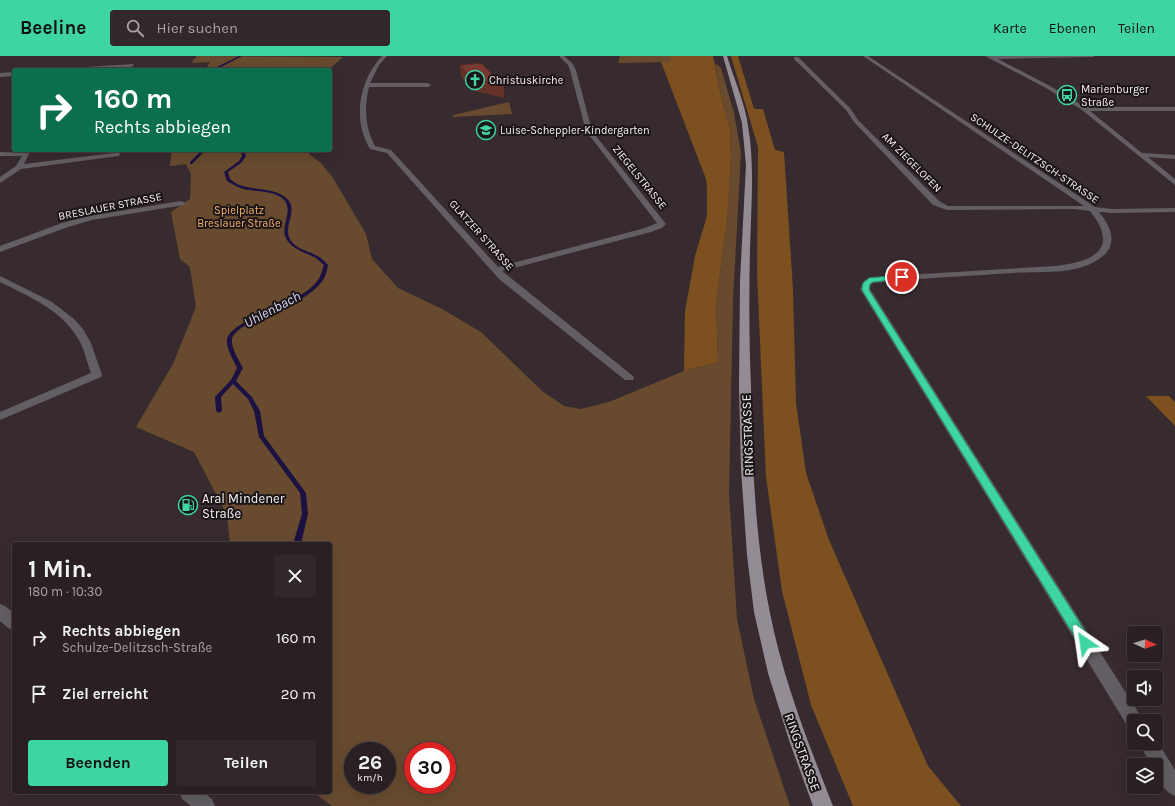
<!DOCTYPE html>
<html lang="de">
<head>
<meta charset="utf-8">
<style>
	:root { --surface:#2a2023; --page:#32282b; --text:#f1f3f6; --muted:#a5a3a6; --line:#463e41; --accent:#3ed4a3 }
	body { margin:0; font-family:Karla,sans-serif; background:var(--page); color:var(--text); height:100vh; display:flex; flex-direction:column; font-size:15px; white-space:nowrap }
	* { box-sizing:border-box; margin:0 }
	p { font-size:13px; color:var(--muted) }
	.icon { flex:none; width:22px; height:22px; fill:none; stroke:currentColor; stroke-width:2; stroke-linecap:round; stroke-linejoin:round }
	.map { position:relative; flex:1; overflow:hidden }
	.sheet { position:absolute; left:12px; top:486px; width:320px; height:252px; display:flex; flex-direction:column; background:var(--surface); border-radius:4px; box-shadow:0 4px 16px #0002,0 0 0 1px var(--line) }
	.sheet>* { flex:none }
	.top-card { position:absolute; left:12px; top:12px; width:320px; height:84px; border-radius:4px; box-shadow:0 4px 16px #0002,0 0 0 1px var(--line); background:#0b6e4f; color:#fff; overflow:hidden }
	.needle { width:26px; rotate:93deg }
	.fabs { position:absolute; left:1127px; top:570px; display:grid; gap:8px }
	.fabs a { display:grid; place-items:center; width:36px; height:36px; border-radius:4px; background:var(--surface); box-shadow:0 4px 16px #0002,0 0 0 1px var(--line); font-size:20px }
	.speed { position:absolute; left:344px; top:686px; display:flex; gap:8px; font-size:20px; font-weight:700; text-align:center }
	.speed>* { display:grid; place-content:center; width:52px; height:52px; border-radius:50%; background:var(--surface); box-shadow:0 4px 16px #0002,0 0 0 1px var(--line); line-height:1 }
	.speed small { font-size:10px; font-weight:400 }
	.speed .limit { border:6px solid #d22; background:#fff; color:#111 }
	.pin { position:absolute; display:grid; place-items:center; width:34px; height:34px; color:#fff; margin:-17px; border:2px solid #fff; border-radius:50%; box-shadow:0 1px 4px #0007 }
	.me { position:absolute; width:44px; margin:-22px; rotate:328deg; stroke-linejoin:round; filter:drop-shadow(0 0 3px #0008) }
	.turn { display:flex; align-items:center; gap:14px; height:84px; padding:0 16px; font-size:18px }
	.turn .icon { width:52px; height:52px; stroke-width:2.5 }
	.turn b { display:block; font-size:28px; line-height:34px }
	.round { display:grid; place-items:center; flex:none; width:42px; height:42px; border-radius:4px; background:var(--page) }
	.head { display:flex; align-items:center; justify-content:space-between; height:68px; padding:0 16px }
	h1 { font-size:24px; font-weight:700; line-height:30px }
	.primary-button { display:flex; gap:8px; margin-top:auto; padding:8px 16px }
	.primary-button a { flex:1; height:46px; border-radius:4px; background:var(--accent); color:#111; font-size:16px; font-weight:700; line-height:46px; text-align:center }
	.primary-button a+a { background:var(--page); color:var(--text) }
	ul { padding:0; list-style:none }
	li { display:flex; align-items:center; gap:12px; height:56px; padding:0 16px }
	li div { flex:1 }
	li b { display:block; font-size:15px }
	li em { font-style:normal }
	header { display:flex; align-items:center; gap:24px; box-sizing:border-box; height:56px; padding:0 20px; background:var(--accent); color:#111 }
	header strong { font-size:19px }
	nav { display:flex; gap:22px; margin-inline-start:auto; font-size:14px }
	.search { width:280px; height:36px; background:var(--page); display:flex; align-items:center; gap:10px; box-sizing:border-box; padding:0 14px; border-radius:4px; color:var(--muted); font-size:15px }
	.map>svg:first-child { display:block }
</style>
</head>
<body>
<header>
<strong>Beeline</strong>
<div class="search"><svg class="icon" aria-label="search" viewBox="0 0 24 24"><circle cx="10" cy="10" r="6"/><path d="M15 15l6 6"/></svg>Hier suchen</div>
<nav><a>Karte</a><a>Ebenen</a><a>Teilen</a></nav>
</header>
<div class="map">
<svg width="1175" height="750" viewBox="0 0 1175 750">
	<rect width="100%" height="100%" fill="#382b2f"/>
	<g fill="#684b2f" fill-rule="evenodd">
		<polygon points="197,0 343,1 328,14 205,14 210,6 191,7"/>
		<polygon points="620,0 670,0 669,6 618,7"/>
		<path d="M715,7l6,5 13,45 7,39 -8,149 -4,193 8,125 17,80 36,107h-458l-19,-14h17v-248h-100l-3,-29 -33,-63 -58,-25 37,-63 23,-57 -6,-40 -10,-8 -9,-47 19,-13 1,-25 -5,-10 -16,2 2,-16h135l2,4 12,9 12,15 33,56 6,25 26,29 44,21 39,23 61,59 22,15 17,3 28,-7 75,-31 34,-9 -2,-59 11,-81 4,-64 -1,-29 -9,-33zM353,695h34v34h-34zM413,695h34v34h-34z"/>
		<polygon points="509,46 512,58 453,61 453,59"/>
	</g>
	<g fill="#7d501f">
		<polygon points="670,0 713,0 721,40 730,73 731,102 727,166 716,247 718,306 684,315 685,255 695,200 707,160 707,132 706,123 661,6 669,6"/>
		<polygon points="731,0 738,0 754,53 763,53 775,94 784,96 793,234 796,347 806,417 829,484 928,710 961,750 853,750 811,649 782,535 766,421 757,218 758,91"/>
		<polygon points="1146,340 1169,340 1175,346 1175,370"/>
	</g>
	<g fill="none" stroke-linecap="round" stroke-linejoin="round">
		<g fill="#1d1142" fill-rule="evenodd">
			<polygon points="239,0 242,0 219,12 219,14 217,14 217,11"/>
			<polygon points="202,94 206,94 192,108 190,108 190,106"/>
			<path d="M236,94l8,1 2,5 -5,7 -13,9 2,7c4,3 8,6 13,7 13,4 30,2 42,11 15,12 -1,26 4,40 5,13 20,13 30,20 4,2 6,5 9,8 -1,5 -2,11 -5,15 -6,9 -16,16 -26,21 -13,7 -63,24 -65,38 -1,10 7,21 11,29l-7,13 16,16 8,14 4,25 42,57 2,21 -7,30h-8l9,-30 -2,-21 -41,-56 -5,-26 -6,-12 -15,-15 -12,13 1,14 -3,2 -3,-2 -1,-14 16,-17 6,-12c-4,-9 -11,-19 -10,-29 3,-16 53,-32 67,-40 9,-5 18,-11 24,-19 3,-4 4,-10 6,-15 -3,-2 -6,-6 -10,-8 -10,-5 -24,-8 -29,-21 -4,-12 10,-27 -3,-38 -10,-8 -26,-6 -39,-9 -6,-2 -11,-5 -16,-8l-3,-9 15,-11 3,-5 -1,-3z"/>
		</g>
		<g fill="#625e63" fill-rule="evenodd">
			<path d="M382,0h5l-8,9 -9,18h58l3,2 -3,2h-59c-5,21 -4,40 6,59l16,4 107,117 147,-39 12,-5 -71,-92 -16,-61 -2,-5 -9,-9h5l8,7 4,7 16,61 74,93 -4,4 -11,4 -149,39 131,105 1,2 -1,2h-8l-126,-101 -112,-126 -17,-4c-18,-30 -11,-68 12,-93z"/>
			<path d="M863,0h5l227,151 17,2 63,-1v4l-63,1 -13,-1c15,18 20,37 -5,50 -23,13 -55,9 -80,11 -47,3 -93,5 -140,10l-3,1 -1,5 270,426 3,6h-9v9l-6,-3 -268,-438 4,-8 8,-4 183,-11c37,-4 66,-16 35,-55l-17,-2 -126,1 -14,-5 -79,-83 -8,-12 -52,-51v-2h4l52,51 8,12 81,81 9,5h136z"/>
			<polygon points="985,0 1095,0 1093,1 998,3 1050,30 1085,51 1175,51 1175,55 1090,55 1142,97 1175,99 1175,103 1148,101 1175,123 1175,129 1082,54 1046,32"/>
			<polygon points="133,8 134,9 131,11 65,14 68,12"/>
			<polygon points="14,16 14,20 0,21 0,17"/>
			<polygon points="115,94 121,94 119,100 21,113 0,127 0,121 16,110 22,100 0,100 0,96 28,97 29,98 24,108 114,97"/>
			<polygon points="181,145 185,147 184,149 92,164 68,171 0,196 0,190 62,167 89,160"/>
			<path d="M0,220l52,26 22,17 9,10 8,14 11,32 -1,2 -101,43v-8l91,-39c-4,-10 -6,-22 -11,-31 -16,-31 -50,-45 -80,-60z"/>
			<polygon points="0,548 5,550 14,557 14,574 8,572 0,565"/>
			<path d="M1156,683l19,31v26c-11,-4 -19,-19 -19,-31h-5l-12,-22h17z"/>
			<polygon points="180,736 203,736 212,743 215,750 191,750 182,743"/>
		</g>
		<path fill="#948c95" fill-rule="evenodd" d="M723,0h4c7,23 18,47 21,70 7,40 3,82 2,123 -1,46 -1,92 1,138 1,75 4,152 19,226 13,66 38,130 63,193h-20l-23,-63 -22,-70 -14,-61 -7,-57 -6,-86 -2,-83 1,-105 6,-116 -4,-42z"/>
	</g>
	<polygon fill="#663129" points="460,9 504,30 504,42 472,34 461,20"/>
	<polygon fill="#773930" stroke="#532822" points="481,7 504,30 470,22 460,9"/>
	<polygon fill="#3ed4a3" stroke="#288a6a" points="902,219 905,220 905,223 873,226 870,228 869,234 1090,583 1091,587 1090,591 1085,593 1081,591 862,234 863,227 869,222"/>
	<defs>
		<symbol id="church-ring" viewBox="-11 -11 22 22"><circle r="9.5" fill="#1b1517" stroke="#3ed4a3" stroke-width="1.5"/><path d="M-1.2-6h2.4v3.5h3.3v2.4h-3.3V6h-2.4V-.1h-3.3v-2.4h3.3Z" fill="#3ed4a3"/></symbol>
		<symbol id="bus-ring" viewBox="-11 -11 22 22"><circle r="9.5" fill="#1b1517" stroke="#3ed4a3" stroke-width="1.5"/><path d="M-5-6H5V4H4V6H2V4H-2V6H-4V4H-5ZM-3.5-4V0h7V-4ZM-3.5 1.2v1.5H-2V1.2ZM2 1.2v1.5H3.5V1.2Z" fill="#3ed4a3"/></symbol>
		<symbol id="school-ring" viewBox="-11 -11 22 22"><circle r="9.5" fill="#1b1517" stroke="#3ed4a3" stroke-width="1.5"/><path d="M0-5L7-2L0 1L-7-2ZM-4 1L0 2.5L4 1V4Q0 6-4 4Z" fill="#3ed4a3"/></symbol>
		<symbol id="fuel-ring" viewBox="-11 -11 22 22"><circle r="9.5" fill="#1b1517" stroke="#3ed4a3" stroke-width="1.5"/><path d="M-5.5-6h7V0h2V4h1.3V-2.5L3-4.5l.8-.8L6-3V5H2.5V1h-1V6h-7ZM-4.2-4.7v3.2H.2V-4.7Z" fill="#3ed4a3"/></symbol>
	</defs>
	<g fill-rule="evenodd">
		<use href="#church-ring" x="464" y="13" width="22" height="22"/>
		<use href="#bus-ring" x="1056" y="28" width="22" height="22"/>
		<use href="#school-ring" x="475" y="63" width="22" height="22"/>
		<use href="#fuel-ring" x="177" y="438" width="22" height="22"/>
	</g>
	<g text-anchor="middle" stroke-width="4" stroke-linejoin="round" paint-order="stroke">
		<g font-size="11" fill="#f7eff1" stroke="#1b1517" text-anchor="start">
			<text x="489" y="28">Christuskirche</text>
			<text x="1081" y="37">Marienburger<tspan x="1081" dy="13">Straße</tspan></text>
			<text x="500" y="78">Luise-Scheppler-Kindergarten</text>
		</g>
		<g font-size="11" fill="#f7eff1" stroke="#1b1517">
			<text transform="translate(1035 102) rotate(34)" y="4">SCHULZE-DELITZSCH-STRASSE</text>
			<text transform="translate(912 106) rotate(45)" y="4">AM ZIEGELOFEN</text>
			<text transform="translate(640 121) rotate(51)" y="4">ZIEGELSTRASSE</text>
			<text transform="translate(110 150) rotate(-11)" y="4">BRESLAUER STRASSE</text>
			<text transform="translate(482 179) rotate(48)" y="4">GLATZER STRASSE</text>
		</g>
		<g font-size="11" fill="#f8b26e" stroke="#1b1517">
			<text x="239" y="158">Spielplatz<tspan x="239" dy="13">Breslauer Straße</tspan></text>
		</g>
		<g font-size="13" fill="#f7eff1" stroke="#1b1517">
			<text transform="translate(747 379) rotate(-92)" y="5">RINGSTRASSE</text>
			<text transform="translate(803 696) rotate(70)" y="5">RINGSTRASSE</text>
		</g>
		<g font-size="13" fill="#f7eff1" stroke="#1b1517" text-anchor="start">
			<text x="202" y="447">Aral Mindener<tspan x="202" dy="15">Straße</tspan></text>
		</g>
		<g font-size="14" font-style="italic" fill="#d9d7fa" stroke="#1b1517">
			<text transform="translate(272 253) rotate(-28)" y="5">Uhlenbach</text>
		</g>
	</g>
</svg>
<div class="fabs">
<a><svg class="needle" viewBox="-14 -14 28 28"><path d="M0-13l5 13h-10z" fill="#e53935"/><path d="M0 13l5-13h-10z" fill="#a5a3a6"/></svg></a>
<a><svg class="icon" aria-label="sound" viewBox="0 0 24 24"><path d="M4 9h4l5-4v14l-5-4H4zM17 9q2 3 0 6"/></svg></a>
<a><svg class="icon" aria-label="search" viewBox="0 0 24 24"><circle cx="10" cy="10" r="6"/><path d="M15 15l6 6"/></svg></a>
<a><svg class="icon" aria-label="layers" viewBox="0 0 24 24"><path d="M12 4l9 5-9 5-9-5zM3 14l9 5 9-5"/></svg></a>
</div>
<div class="speed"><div>26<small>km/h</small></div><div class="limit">30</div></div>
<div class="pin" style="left:902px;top:221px;background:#d93025"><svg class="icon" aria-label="arrive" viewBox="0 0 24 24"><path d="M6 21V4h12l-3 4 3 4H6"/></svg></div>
<svg class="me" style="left:1085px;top:587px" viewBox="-20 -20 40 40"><path d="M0-17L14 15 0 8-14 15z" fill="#3ed4a3" stroke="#fff" stroke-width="4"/></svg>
<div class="top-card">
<div class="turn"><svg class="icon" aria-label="right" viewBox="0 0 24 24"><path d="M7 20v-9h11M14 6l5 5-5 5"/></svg><div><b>160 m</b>Rechts abbiegen</div></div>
</div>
<section class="sheet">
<div class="head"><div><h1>1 Min.</h1><p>180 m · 10:30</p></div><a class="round"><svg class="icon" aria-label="close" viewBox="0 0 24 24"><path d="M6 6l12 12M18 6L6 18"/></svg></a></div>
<ul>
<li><svg class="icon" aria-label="right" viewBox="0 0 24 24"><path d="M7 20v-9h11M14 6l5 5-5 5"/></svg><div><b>Rechts abbiegen</b><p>Schulze-Delitzsch-Straße</p></div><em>160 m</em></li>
<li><svg class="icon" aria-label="arrive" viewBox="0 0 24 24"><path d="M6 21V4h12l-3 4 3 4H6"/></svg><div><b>Ziel erreicht</b></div><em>20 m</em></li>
</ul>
<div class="primary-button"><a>Beenden</a><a>Teilen</a></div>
</section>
</div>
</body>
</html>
